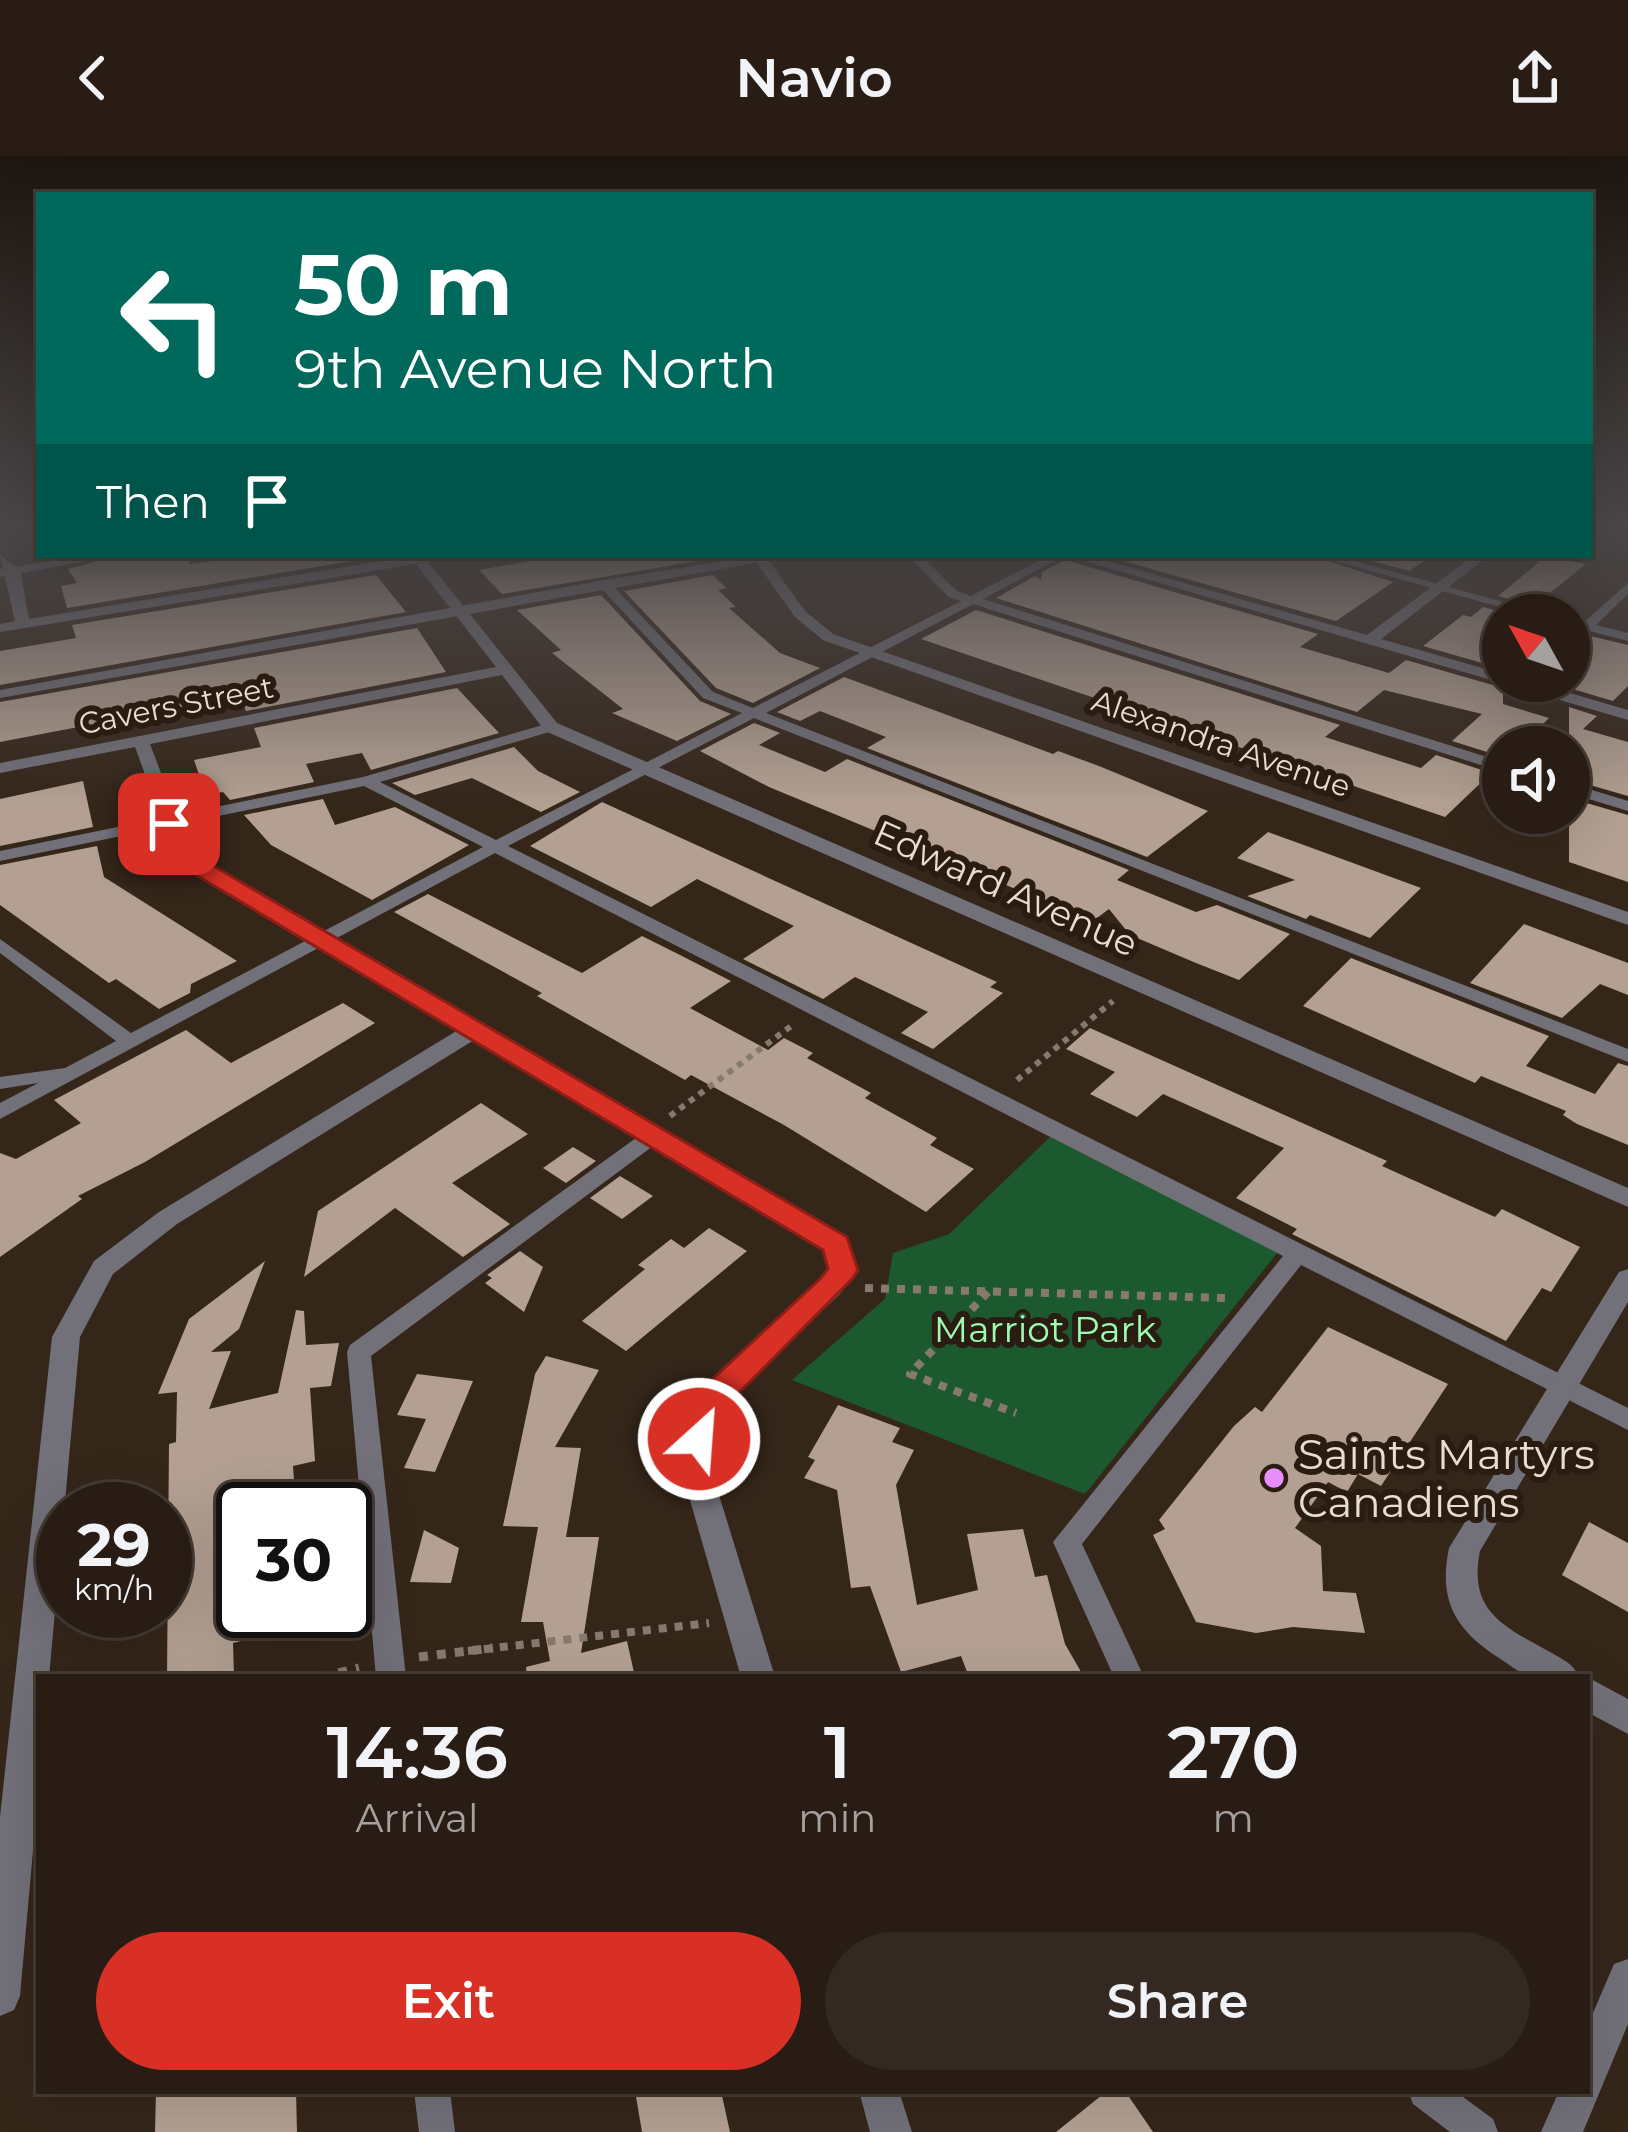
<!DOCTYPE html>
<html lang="en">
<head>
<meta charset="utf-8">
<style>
	:root { --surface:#281c14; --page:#342922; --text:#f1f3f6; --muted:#a5a1a0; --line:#443a34; --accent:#d93025 }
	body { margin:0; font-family:Montserrat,sans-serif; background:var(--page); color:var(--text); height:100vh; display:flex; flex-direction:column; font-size:45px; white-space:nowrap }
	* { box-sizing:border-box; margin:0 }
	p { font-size:39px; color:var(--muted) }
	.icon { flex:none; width:66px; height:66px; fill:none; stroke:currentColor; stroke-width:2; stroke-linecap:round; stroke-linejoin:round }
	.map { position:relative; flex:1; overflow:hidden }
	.side { position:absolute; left:36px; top:1518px; width:1554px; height:420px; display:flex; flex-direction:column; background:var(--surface); border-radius:0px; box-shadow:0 12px 48px #0002,0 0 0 3px var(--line) }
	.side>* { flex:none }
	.guide { position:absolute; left:36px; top:36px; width:1557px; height:366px; border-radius:0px; box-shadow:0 12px 48px #0002,0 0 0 3px var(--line); background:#00695c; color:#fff; overflow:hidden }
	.needle { width:78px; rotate:310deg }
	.buttons { position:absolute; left:1482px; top:438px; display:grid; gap:24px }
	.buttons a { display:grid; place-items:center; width:108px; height:108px; border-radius:50%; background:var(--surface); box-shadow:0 12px 48px #0002,0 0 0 3px var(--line); font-size:60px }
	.speed { position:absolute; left:36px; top:1326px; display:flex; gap:24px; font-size:60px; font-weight:700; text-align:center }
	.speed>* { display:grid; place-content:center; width:156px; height:156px; border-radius:50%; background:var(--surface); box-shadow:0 12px 48px #0002,0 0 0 3px var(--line); line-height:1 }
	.speed small { font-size:30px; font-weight:400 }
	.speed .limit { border:6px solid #111; border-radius:18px; background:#fff; color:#111 }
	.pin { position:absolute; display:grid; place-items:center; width:102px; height:102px; color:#fff; margin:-51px; border-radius:24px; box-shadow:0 6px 18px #0006 }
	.me { position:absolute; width:132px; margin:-66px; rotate:26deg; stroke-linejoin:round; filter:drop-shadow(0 0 9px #0008) }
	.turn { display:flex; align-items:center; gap:42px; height:252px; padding:0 60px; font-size:54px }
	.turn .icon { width:156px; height:156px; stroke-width:2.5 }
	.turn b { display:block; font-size:84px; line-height:102px }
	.then { display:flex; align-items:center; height:114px; padding:0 60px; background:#0003; gap:24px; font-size:45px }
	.eta { display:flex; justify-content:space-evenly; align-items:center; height:204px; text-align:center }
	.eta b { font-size:72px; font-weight:600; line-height:84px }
	.cta { display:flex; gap:24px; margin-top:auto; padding:24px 60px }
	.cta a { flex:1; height:138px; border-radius:72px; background:var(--accent); color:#fff; font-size:48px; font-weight:600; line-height:138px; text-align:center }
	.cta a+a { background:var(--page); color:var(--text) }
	header { display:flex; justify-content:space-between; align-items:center; height:156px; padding:0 60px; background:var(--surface); font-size:54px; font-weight:600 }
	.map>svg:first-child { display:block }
</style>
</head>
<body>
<header><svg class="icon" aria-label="back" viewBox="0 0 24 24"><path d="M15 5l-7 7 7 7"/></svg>Navio<svg class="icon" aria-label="share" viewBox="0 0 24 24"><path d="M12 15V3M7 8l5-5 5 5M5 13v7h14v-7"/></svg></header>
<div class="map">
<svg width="1628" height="1976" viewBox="0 0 1628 1976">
	<rect width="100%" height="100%" fill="#35261a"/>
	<polygon fill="#1c592f" points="1050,981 1278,1096 1085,1338 792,1224 885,1143 893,1097 949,1078"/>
	<g fill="#b3a092">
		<polygon points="121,399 188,399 189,408 259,399 361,399 364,403 67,452 61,430 77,427 68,413"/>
		<polygon points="565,399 693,399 698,405 502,438 479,414"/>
		<polygon points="1102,399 1309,399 1393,426 1336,465"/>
		<polygon points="1350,399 1433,399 1409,415"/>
		<polygon points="1545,401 1586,408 1534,450 1498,440"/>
		<polygon points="1065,404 1318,478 1300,491 1389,517 1406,504 1503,532 1503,548 1549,562 1520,591 1503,591 1503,601 1452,585 1482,558 1384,534 1357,556 996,442 1035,420 1041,424 1042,416"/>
		<polygon points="376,419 406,456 0,529 0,495 76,482 72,469"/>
		<polygon points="713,419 726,432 718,434 736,451 729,452 780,497 820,512 753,547 716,532 624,435"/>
		<polygon points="601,439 700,545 731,558 677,585 612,557 623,553 552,497 561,494 517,454"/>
		<polygon points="1483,451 1503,456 1503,513 1423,490 1463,459 1471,461"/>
		<polygon points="976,454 1340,569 1325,581 1421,612 1436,599 1491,617 1445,661 921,483"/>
		<polygon points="417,472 446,516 246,555 240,540 0,586 0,546"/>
		<polygon points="1569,475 1628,489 1628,530 1613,545 1569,532"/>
		<polygon points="844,521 1053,598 1058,595 1099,610 1208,655 1147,701 867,592 886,581 820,555 800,565 777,556"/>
		<polygon points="457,532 499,577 371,614 362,597 306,608 314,626 230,644 223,636 206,639 194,604 261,591 254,572"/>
		<polygon points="1569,551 1597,560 1583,573 1628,586 1628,640 1569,623"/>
		<polygon points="754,567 780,577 759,589 825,616 847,603 1129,714 1117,724 1196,756 1217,749 1290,778 1239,824 1196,807 1130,779 1109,753 1093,765 769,631 700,595"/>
		<polygon points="514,591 538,615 580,636 541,656 472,622 415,639 392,627"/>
		<polygon points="83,625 93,671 0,690 0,643"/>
		<polygon points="1569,642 1628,659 1628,726 1569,706"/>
		<polygon points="323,643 335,669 395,651 469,689 372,744 271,689 244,659"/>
		<polygon points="602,646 997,826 990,831 1003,837 933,893 901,877 928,856 855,821 823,843 743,803 794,770 697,723 651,751 530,690"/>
		<polygon points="1268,676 1323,696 1421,732 1370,782 1310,759 1306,763 1247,740 1295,724 1237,702"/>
		<polygon points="97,690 104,721 237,805 191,828 190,837 159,853 116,823 109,827 0,749 0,709"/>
		<polygon points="428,738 582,817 642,780 678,798 731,825 690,852 768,894 784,882 813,897 807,902 871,937 865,942 937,982 930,989 974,1013 926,1056 784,969 691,919 685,924 537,840 542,837 394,756"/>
		<polygon points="1524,768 1628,807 1628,839 1600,828 1562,862 1470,827"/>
		<polygon points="1351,802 1549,880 1526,910 1595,938 1618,907 1628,910 1628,989 1577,968 1563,959 1566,955 1481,920 1475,927 1303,850"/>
		<polygon points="343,847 375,867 145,1006 78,1040 82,1043 0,1101 0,997 16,1003 81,967 54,944 186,874 231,907"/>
		<polygon points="1090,872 1387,1005 1382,1010 1495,1061 1502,1053 1580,1091 1551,1136 1542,1132 1506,1185 1292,1078 1297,1073 1236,1042 1284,992 1163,938 1137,961 1090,938 1115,916 1066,893"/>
		<polygon points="481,947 528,978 452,1027 510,1068 463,1101 395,1052 304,1121 318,1055"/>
		<polygon points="573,991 596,1005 566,1027 543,1012"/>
		<polygon points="620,1020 653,1040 622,1063 590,1042"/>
		<polygon points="709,1072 747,1095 626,1195 582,1165 645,1113 638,1109 671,1083 684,1092"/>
		<polygon points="520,1095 543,1111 524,1156 485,1127 492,1122 487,1119"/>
		<polygon points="265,1105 239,1173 211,1196 231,1195 209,1253 278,1237 296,1154 304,1155 306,1189 339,1187 331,1230 310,1232 315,1305 293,1310 295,1339 237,1352 235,1455 320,1455 321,1465 233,1487 234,1521 167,1521 169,1288 176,1286 177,1236 158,1238 189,1163"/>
		<polygon points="1328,1171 1448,1228 1381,1330 1358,1318 1347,1336 1328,1326 1295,1372 1321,1390 1323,1435 1356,1437 1365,1477 1293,1471 1256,1477 1196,1466 1153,1379 1165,1373 1159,1364 1234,1270 1255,1251 1262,1256"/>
		<polygon points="546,1200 599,1214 555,1291 581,1292 566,1381 599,1381 581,1497 627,1485 635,1521 527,1521 526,1511 550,1505 543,1466 521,1466 538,1371 503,1370 535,1218"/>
		<polygon points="417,1218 473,1225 435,1316 404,1312 426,1263 397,1259"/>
		<polygon points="838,1249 900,1272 892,1286 914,1294 896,1329 917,1449 978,1434 967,1378 1023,1373 1035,1421 1047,1419 1065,1488 1084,1521 969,1521 961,1500 901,1516 870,1430 851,1432 837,1334 804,1322 815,1304 808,1301"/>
		<polygon points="1589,1366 1628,1387 1628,1456 1562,1419"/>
		<polygon points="424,1374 459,1392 451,1427 410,1426"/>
		<polygon points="156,1935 296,1935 297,1976 155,1976"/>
		<polygon points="635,1935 721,1935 730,1976 642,1976"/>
		<polygon points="1107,1935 1125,1935 1153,1976 1056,1976"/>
	</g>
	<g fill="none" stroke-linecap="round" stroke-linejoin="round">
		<g stroke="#867a6f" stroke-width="6" stroke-dasharray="6 6" stroke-linecap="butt">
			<polyline points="1017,924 1113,845"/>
			<polyline points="670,960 794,868"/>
		</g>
		<g stroke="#867a6f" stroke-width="8" stroke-dasharray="8 8" stroke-linecap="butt">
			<polyline points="865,1132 1229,1142"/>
			<polyline points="988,1136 910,1218 1016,1257"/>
			<polyline points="468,1495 709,1467"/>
		</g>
		<g stroke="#867a6f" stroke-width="9" stroke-dasharray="9 9" stroke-linecap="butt">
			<polyline points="419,1501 493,1492"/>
			<polyline points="321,1521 359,1512"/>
		</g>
		<g fill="#727079" fill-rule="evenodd">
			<polygon points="89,399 117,399 0,421 0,413"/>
			<polygon points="763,399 767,402 761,406 615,432 713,536 753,552 961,445 949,441 907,399 920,399 957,435 971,440 1050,399 1065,399 983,443 1503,606 1503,616 973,448 766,557 1628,893 1628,906 754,562 508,690 1628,1252 1628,1274 1301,1109 1082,1388 1144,1521 1114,1521 1053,1386 1283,1100 495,697 0,963 0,947 38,927 0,933 0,921 65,912 116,885 0,797 0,783 131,877 483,691 364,630 0,705 0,695 363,621 546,568 556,568 556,574 380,626 496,684 742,557 703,542 603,434 0,542 0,534 604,424"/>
			<polygon points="1313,399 1333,399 1550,459 1529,459"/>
			<polygon points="1628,427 1628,438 1596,469 1628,477 1628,485 1569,470 1569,462 1584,466"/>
			<polygon points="1569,627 1628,645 1628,655 1569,637"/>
			<polygon points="654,972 661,974 664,979 661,984 371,1200 406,1521 376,1521 347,1196 350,1189 647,974"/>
			<polygon points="414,1935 450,1935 455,1976 419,1976"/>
			<polygon points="1408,1935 1455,1935 1493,1963 1498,1976 1450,1976 1413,1948"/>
		</g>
		<g fill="#727079" fill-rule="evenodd">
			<polygon points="0,399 20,414 29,463 419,399 451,399 428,406 557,567 1628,1032 1628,1051 545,575 502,519 150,588 192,699 846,1082 856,1114 840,1138 716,1257 711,1313 775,1521 741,1521 681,1313 688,1253 822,1124 830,1113 825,1094 474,884 177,1068 113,1118 80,1181 49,1521 39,1521 39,1627 20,1840 14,1854 0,1860 0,1661 52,1181 94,1105 159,1056 458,874 177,706 135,591 0,617 0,607 496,511 416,408 0,476 0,468 15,465"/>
			<polygon points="751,399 765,399 805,455 833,478 1628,756 1628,769 823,484 795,461"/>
			<polygon points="1064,399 1086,399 1367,479 1474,399 1490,399 1381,483 1503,518 1503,525 1529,525 1628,554 1628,564"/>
			<path d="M1628,1113v33l-148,249c-12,60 23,75 70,101 13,8 23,11 29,25 -14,0 -34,4 -47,0 -11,-3 -24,-13 -33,-19 -44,-28 -61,-58 -50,-110l170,-276z"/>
			<polygon points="1587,1521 1628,1543 1628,1578 1587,1556"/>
			<polygon points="1628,1803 1628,1868 1583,1976 1541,1976 1559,1935 1587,1935 1587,1871 1614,1808"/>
			<polygon points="859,1935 899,1935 912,1976 870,1976"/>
		</g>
	</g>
	<linearGradient id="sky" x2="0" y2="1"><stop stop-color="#1d150e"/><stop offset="0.57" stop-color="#4b4749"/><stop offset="1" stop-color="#4b4749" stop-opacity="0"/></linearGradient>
	<rect width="1628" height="648" fill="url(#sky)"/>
	<polygon fill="#d93025" stroke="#8d1f18" stroke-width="3" points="169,661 179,668 193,698 847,1081 858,1114 853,1122 718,1258 710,1293 687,1293 682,1283 690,1244 820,1123 828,1113 823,1094 176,707 158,668"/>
	<circle fill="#e98efe" stroke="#2a1c10" stroke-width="4.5" cx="1274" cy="1322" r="12"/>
	<g text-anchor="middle" stroke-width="12" stroke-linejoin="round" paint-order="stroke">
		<g font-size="30" fill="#e7ddd5" stroke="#2a1c10">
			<text transform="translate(176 550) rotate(-11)" y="10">Cavers Street</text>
			<text transform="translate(1221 588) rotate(19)" y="10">Alexandra Avenue</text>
		</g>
		<g font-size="36" fill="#e7ddd5" stroke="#2a1c10">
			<text transform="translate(1006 732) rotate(24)" y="13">Edward Avenue</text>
		</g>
		<g font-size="36" fill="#9bfcb1" stroke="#2a1c10">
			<text x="1045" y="1186">Marriot Park</text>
		</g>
		<g font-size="42" fill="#e7ddd5" stroke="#2a1c10" text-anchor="start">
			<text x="1298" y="1313">Saints Martyrs<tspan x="1298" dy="48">Canadiens</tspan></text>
		</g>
	</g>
</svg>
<div class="buttons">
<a><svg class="needle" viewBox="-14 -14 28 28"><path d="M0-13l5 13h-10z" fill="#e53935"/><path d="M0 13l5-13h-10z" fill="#a5a1a0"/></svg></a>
<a><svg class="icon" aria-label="sound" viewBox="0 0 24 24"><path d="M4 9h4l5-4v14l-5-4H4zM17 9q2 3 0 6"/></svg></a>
</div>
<div class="speed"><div>29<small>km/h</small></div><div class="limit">30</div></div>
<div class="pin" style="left:169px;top:668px;background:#d93025"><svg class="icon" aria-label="arrive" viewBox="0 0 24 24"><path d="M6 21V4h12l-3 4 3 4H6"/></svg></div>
<svg class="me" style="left:699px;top:1283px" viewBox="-20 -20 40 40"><circle r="17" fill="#d93025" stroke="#fff" stroke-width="3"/><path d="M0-11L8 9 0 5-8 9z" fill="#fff"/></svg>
<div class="guide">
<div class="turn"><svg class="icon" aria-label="left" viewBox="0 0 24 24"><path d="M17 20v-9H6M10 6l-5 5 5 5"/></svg><div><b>50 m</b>9th Avenue North</div></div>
<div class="then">Then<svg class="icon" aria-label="arrive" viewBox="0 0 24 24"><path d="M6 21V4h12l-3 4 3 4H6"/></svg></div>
</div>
<section class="side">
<div class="eta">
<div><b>14:36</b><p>Arrival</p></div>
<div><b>1</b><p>min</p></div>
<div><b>270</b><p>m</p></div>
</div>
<div class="cta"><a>Exit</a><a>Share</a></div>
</section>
</div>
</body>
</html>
